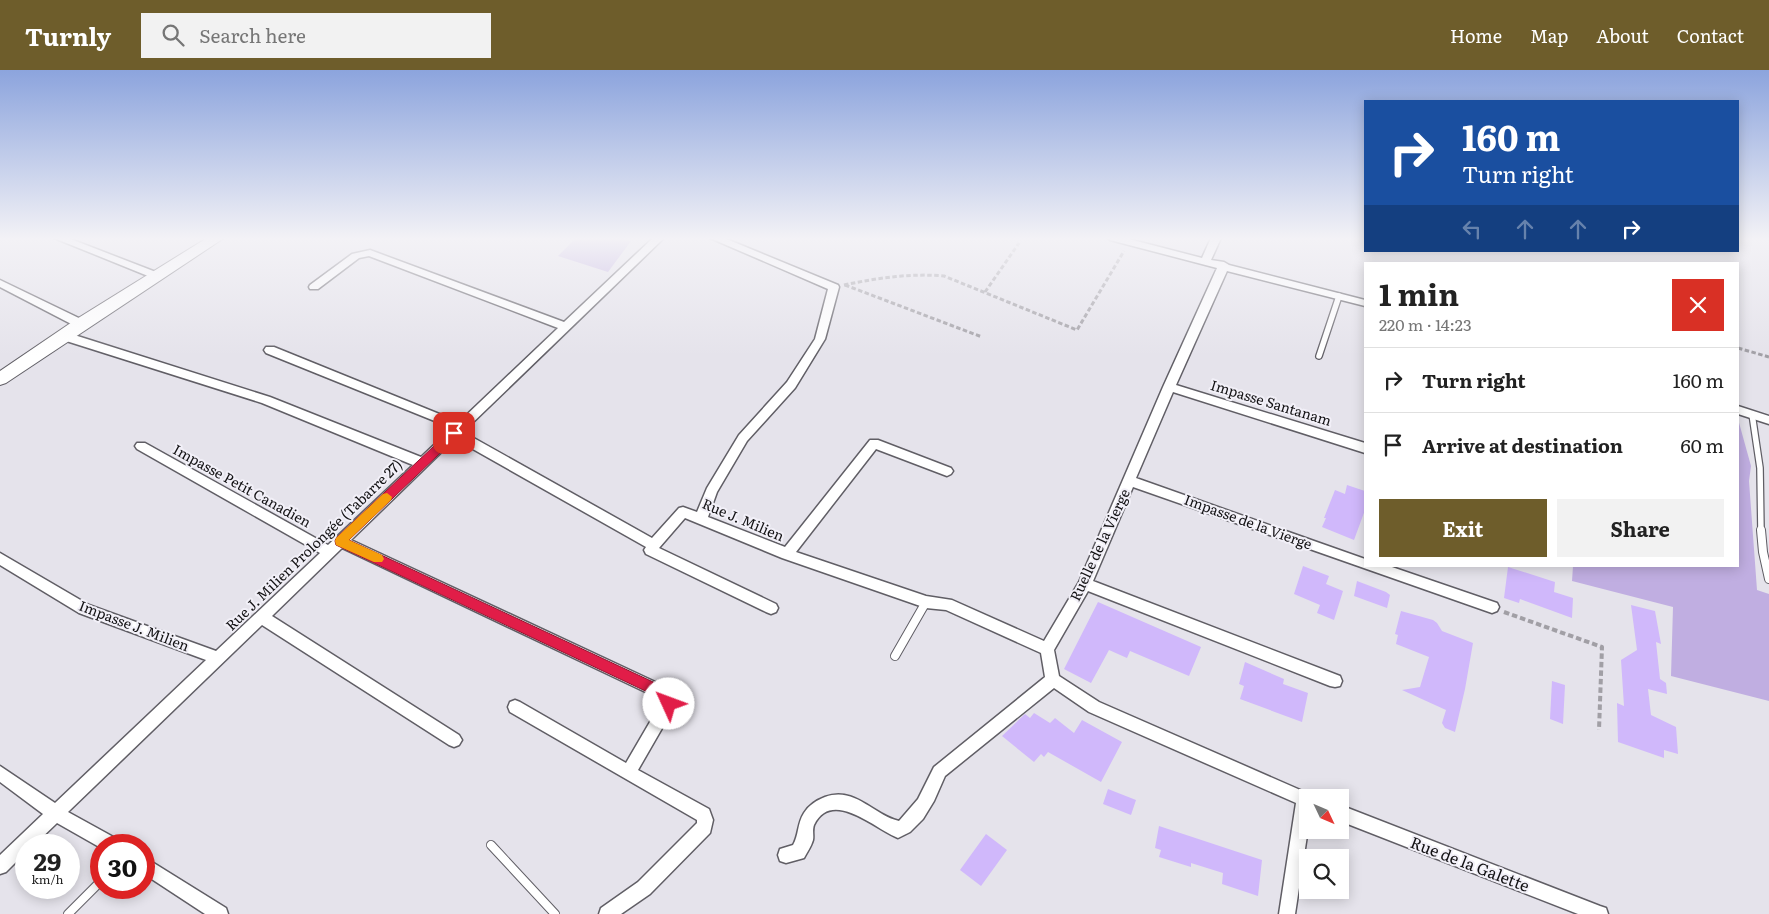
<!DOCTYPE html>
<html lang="en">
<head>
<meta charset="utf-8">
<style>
	:root { --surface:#fff; --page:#f2f2f2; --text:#222; --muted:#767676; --line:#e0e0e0; --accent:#6e5d2b }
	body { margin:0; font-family:Literata,serif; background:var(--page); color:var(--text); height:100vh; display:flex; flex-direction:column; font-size:19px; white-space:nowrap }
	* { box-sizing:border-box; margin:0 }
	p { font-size:16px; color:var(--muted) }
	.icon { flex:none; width:28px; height:28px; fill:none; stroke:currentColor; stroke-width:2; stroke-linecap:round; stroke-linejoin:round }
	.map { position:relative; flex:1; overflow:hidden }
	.details { position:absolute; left:1364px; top:192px; width:375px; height:305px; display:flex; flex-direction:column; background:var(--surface); border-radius:0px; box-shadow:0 2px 12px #0003 }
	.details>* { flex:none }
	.banner { position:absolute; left:1364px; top:30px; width:375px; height:152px; border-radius:0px; box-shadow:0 2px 12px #0003; background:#1a4fa0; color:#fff; overflow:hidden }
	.needle { width:32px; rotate:134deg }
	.controls { position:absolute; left:1299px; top:719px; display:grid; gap:10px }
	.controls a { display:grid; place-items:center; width:50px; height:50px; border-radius:0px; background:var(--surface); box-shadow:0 2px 12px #0003; font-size:25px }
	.speed { position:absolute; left:15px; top:764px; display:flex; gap:10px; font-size:25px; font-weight:700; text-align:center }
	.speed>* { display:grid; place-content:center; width:65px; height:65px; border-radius:50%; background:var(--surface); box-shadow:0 2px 12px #0003; line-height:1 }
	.speed small { font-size:12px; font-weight:400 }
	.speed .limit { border:8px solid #d22; background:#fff; color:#111 }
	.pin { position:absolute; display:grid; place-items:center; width:42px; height:42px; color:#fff; margin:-21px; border-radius:10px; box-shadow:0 2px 8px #0006 }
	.me { position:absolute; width:55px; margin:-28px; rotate:313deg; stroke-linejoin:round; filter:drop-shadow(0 0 4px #0008) }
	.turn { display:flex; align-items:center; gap:18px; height:105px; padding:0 15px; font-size:22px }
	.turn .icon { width:65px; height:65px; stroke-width:2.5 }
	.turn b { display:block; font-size:35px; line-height:42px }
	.lanes { display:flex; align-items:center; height:48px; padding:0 15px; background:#0003; justify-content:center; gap:25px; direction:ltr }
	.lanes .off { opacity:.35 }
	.round { display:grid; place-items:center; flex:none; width:52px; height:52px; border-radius:0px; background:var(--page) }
	.summary { display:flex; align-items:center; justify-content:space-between; height:85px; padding:0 15px }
	h1 { font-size:30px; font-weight:700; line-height:38px }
	.action { display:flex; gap:10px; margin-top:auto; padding:10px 15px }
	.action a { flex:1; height:58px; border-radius:0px; background:var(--accent); color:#fff; font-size:20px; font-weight:700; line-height:58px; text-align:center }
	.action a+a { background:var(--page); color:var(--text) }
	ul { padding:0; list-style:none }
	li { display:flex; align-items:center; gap:15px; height:65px; padding:0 15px; border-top:1px solid var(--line) }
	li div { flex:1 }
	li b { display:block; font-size:19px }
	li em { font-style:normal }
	header { display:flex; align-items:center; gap:30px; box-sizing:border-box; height:70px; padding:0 25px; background:var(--accent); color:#fff }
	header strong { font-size:24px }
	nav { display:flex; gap:28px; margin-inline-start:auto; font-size:18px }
	.search { width:350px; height:45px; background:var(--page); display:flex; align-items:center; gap:12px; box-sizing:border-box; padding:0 18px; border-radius:0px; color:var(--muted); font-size:19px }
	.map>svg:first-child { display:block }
</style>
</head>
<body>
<header>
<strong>Turnly</strong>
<div class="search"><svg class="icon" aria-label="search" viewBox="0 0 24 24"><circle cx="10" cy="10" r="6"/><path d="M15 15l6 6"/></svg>Search here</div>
<nav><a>Home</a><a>Map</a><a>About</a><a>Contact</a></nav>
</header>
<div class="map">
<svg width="1769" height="844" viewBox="0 0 1769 844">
	<rect width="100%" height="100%" fill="#e5e3eb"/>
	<g fill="#c0aee1">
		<polygon points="576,168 622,168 631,171 608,202 558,186"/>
		<polygon points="1738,349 1751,396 1749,411 1757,520 1769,524 1769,631 1671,606 1673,537 1572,511 1573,496 1738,496"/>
	</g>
	<g fill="#d0b8fb">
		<polygon points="1347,415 1365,421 1365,440 1354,470 1322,457 1326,448 1324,448 1335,420 1345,424"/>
		<polygon points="1303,496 1329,506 1326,514 1343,521 1334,550 1317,543 1320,535 1294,524"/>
		<polygon points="1508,497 1555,512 1554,522 1573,528 1572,548 1520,529 1519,533 1504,528"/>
		<polygon points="1357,511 1386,522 1390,525 1387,538 1354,526"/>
		<polygon points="1098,532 1201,577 1189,606 1130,581 1127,588 1109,580 1091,613 1064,599"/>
		<polygon points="1631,535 1655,541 1661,574 1656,572 1660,609 1666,613 1667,624 1648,619 1651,645 1676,657 1678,684 1664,680 1664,688 1618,672 1617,633 1624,636 1621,590 1637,580"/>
		<polygon points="1401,541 1433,550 1437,553 1442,561 1473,573 1465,619 1455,662 1445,658 1442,653 1446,640 1402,620 1420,617 1429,587 1396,574 1398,565 1395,564"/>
		<polygon points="1245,592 1284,609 1283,614 1308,623 1302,652 1240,629 1244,616 1239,614"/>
		<polygon points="1552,611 1565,615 1563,654 1550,649"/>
		<polygon points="1034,643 1050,653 1055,648 1074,663 1082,650 1122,672 1101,712 1048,682 1044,687 1041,684 1034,692 1002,666 1025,644 1030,648"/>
		<polygon points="1108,719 1136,730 1131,745 1103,734"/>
		<polygon points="1159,756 1262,790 1258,826 1222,814 1223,803 1191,793 1191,797 1159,787 1161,780 1155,778"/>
		<polygon points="986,764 1007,780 981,816 960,800"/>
	</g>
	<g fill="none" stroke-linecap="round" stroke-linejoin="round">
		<defs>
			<g id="lane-far1">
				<polyline points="1319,286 1339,226"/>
				<polyline points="1752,344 1760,398 1761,462"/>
			</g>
			<g id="lane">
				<polyline points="1761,460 1763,482 1769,509"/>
				<polyline points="895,586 926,532"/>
				<polyline points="491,775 555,844"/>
				<polyline points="68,844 101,811"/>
			</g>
			<g id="street">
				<polygon points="54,168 68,168 161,204 162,206 161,208 153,208"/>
				<path d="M653,168h11l-201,194 189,106 27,-30 4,-1 14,5 10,-24 32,-53 48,-53 28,-43 13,-50 -118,-51h14l114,47 1,2 -14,52 -30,49 -48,53 -30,51 -9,25 77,30 85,-107h8l73,28 2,3 -2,3 -4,2 -71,-27 -80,103 130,44 26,4 92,41 35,-59 84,-195 54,-119 -107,-28 -2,-2h17l77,20 9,-20h10l-10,22 13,2 5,3 136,35v6l-138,-35 -51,114 189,58v10l-192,-61 -37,86 229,81v7h24l108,37 2,4 -2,4 -5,2 -359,-126 -40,94 247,95 2,5 -2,5 -5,1 -5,-1 -242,-95 -34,59 5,26 40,26 215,94v2h-6v31l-13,85h-16l17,-111 -207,-91 -35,-24 -109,88 -11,25 -11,18 -13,13 -12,6c-23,-9 -66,-50 -84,-13 -2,6 0,10 -1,15 -2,7 -6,12 -9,18l-18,5 -6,-2 -2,-6 2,-6 13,-4c6,-10 4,-21 11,-32 5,-8 13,-13 21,-16 30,-11 48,18 74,24l19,-22 16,-32 111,-90 -4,-24 -95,-43 -20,-2 -144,-50 -97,-40 -26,30 117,56 2,4 -2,4 -5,2 -5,-2 -120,-58 -2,-4 2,-3 -191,-108 -104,101 315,147 6,5 4,12 -38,66 71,39 4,11 -3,13 -60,61 -29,20h-22l2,-6 37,-26 59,-59v-3l-187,-108 -2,-5 2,-5 5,-2 5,2 106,61 35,-60 -5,-6 -314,-149 -70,68 187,119 3,5 -3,5 -5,2 -5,-2 -187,-120 -194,187 49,27 2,6h-18v3l-44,-25 -23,22h-8v7l-20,20 -6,2v-19l43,-41 -43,-32v-16l55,37 151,-143 -127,-47 -79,-48v-12l89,52 127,46 104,-98 -183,-104 -2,-3 2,-3h8l183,102 85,-80 -151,-62 -202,-64 -1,-3 1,-3h8l202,64 151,60 31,-29 -186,-75 -2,-3 2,-3h8l185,75 99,-94 -189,-72 -10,2 -41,31h-8l-1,-2 1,-2 42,-31 18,-4 194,72z"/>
				<polygon points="0,210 85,251 86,254 81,258 77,257 0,217"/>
				<polygon points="1738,336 1769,346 1769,354 1738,344"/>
				<polygon points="1340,735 1600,836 1606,838 1608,844 1578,844 1340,751"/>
				<polygon points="144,787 226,838 228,844 205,844 144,804"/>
			</g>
			<polygon id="secondary" points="207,168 224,168 6,313 0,315 0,301 75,250"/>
		</defs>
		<use href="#lane-far1" stroke="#605e65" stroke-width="8"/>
		<use href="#lane" stroke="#605e65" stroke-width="10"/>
		<use href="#street" stroke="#605e65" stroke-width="3"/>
		<use href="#secondary" stroke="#605e65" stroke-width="2"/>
		<g stroke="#a19fa5" stroke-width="3" stroke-dasharray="4.5 2.5" stroke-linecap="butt">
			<path d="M844,215c33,-7 66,-12 100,-9l133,54 47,-79"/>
			<polyline points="845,215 982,267"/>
			<polyline points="985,222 1019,173"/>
			<polyline points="1738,278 1769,287"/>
		</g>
		<polyline stroke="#a19fa5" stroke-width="4" stroke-dasharray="5.5 3" stroke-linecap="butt" points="1504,542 1602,577 1599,660"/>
		<use href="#lane-far1" stroke="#fff" stroke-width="5.5"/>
		<use href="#lane" stroke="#fff" stroke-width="8"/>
		<use href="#street" fill="#fff" fill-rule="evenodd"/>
		<use href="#secondary" fill="#fff" fill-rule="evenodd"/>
	</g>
	<linearGradient id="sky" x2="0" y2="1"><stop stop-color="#8ca4dd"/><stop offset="0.59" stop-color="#f3f2f6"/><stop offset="1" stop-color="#f3f2f6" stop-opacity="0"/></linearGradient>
	<rect width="1769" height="286" fill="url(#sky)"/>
	<path fill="#e11d48" stroke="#92132f" d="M454,359l4,1 2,3 -2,3 -109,104 317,148c7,5 11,11 7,20l-4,2 -5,-2 -3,-8 -5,-4 -320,-151 -1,-4 1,-3 115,-108z"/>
	<polygon fill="#f59e0b" points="387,423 392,427 391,430 349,470 382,485 384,489 382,492 374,492 336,475 335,471 336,468 383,424"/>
	<g text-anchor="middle" stroke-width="4" stroke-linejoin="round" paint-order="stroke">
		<g font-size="14" fill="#131214" stroke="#f2f0f8">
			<text transform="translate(1271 333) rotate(17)" y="5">Impasse Santanam</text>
			<text transform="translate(242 416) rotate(29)" y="5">Impasse Petit Canadien</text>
			<text transform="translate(743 450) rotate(23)" y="5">Rue J. Milien</text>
			<text transform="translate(1248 452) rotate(20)" y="5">Impasse de la Vierge</text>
			<text transform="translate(314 475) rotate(-44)" y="5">Rue J. Milien Prolongée (Tabarre 27)</text>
			<text transform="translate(1100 475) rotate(-65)" y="5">Ruelle de la Vierge</text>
			<text transform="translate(134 556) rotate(21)" y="5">Impasse J. Milien</text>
		</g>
		<g font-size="16" fill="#131214" stroke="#f2f0f8">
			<text transform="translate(1470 794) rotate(21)" y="6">Rue de la Galette</text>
		</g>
	</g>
</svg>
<div class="controls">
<a><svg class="needle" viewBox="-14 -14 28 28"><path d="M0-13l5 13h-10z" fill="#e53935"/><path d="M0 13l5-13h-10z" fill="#767676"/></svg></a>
<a><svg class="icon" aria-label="search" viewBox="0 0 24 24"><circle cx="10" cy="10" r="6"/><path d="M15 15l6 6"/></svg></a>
</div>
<div class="speed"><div>29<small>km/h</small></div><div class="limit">30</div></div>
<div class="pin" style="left:454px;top:363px;background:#d93025"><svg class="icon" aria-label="arrive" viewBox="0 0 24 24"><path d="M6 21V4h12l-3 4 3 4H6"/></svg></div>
<svg class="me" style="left:669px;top:634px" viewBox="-20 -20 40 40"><circle r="19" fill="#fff"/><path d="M0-13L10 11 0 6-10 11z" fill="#e11d48"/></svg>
<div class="banner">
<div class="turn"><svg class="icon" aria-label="right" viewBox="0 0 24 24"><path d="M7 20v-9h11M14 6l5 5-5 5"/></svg><div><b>160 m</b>Turn right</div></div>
<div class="lanes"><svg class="icon off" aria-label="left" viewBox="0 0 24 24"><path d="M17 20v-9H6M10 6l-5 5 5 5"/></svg><svg class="icon off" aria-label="ahead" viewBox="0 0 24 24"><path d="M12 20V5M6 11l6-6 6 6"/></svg><svg class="icon off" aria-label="ahead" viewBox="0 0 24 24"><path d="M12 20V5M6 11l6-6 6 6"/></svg><svg class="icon" aria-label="right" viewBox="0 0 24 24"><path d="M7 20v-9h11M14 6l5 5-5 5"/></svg></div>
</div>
<section class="details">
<div class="summary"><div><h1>1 min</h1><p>220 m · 14:23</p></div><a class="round" style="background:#d93025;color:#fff"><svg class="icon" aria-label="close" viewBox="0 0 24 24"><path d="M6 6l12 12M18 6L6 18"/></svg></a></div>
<ul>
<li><svg class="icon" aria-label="right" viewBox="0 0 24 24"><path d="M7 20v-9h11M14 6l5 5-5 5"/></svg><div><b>Turn right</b></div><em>160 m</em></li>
<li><svg class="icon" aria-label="arrive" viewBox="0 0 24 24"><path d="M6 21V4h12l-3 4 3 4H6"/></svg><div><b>Arrive at destination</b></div><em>60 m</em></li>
</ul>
<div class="action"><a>Exit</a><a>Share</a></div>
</section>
</div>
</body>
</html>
